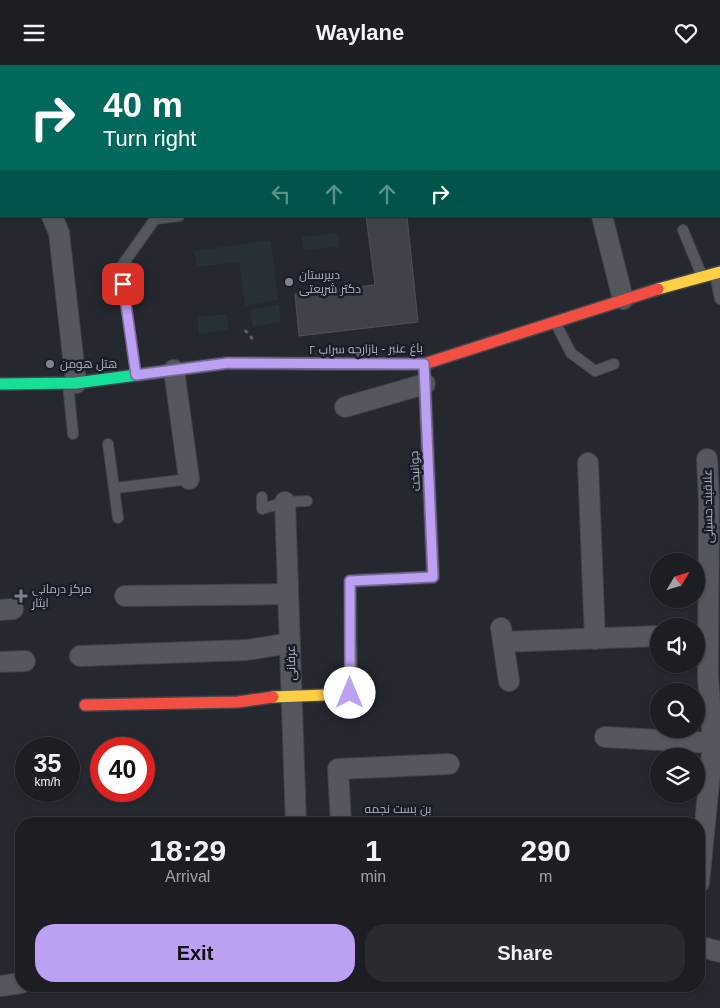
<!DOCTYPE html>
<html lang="en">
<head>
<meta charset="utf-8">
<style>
	:root { --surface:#1c1e23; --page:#292b30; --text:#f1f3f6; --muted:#a0a2a6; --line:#3a3c41; --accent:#bca0f2 }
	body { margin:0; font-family:Helvetica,Cairo,sans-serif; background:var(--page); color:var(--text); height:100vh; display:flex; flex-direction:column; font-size:19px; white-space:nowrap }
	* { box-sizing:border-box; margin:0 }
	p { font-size:16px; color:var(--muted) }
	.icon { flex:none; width:28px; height:28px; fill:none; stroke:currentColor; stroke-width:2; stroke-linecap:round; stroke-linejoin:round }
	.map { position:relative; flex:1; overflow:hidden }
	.side { position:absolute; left:15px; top:752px; width:690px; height:175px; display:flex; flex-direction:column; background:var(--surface); border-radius:20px; box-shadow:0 1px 4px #0004,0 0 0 1px var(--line) }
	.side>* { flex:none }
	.guide { position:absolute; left:0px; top:0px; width:720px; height:152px; box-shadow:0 1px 4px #0004,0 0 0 1px var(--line); background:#00695c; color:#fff; overflow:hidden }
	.needle { width:32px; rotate:52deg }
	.controls { position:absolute; left:650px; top:488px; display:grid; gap:10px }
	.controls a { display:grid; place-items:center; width:55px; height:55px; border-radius:50%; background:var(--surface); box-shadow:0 1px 4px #0004,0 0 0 1px var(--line); font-size:25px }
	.speed { position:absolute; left:15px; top:672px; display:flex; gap:10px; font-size:25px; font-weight:700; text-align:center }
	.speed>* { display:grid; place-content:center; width:65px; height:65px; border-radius:50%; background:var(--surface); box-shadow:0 1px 4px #0004,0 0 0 1px var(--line); line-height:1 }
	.speed small { font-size:12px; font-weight:400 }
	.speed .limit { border:8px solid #d22; background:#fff; color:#111 }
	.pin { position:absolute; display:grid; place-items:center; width:42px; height:42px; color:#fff; margin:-21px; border-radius:10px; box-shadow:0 2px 8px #0006 }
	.me { position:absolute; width:55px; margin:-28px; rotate:0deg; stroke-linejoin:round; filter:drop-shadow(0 0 4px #0008) }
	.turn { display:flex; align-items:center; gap:18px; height:105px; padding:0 20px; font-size:22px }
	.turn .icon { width:65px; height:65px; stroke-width:2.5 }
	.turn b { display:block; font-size:35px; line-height:42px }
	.lanes { display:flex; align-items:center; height:48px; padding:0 20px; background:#0003; justify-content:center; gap:25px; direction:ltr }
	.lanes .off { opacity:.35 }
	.eta { display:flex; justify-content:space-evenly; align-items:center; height:85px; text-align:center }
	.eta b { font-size:30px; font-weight:700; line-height:35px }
	.button { display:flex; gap:10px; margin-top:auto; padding:10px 20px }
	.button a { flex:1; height:58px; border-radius:20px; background:var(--accent); color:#111; font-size:20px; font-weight:700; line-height:58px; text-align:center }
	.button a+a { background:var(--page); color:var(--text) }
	header { display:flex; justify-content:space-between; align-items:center; height:65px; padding:0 20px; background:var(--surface); font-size:22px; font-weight:700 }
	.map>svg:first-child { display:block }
</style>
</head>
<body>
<header><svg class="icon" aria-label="menu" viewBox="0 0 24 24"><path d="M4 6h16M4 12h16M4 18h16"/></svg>Waylane<svg class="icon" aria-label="heart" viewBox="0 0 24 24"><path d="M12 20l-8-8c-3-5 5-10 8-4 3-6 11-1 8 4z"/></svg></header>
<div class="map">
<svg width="720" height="943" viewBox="0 0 720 943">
	<rect width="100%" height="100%" fill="#25282f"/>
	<g fill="#263236">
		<polygon points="338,168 339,182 303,185 302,172"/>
		<polygon points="271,175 278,235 245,241 239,197 197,202 194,186"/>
		<polygon points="279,240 281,257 253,262 250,245"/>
		<polygon points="227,249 229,265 199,269 197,252"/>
	</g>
	<g fill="#3f4248" stroke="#4d5057">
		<polygon points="144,0 268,0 269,1 138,1"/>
		<polygon points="268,0 346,0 346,1 269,1"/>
		<polygon points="346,0 389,0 390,1 346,1"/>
		<rect x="445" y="0" width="26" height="1"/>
		<polygon points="366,151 407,151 418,257 299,271 295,229 375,220"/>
	</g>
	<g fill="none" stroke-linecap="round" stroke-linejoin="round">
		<defs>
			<g id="lane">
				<polyline points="250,0 250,1"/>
				<polyline points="154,151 155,154 179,151"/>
				<polyline points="683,165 702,211"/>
				<polyline points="715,209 720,234"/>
				<polyline points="555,257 571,288 595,306 614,299"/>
				<polyline points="136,309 121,202 155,154"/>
				<polyline points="68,319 73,369"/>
				<polyline points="108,379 118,453"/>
				<polyline points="116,423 189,414"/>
				<polyline points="262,432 262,444 285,437 307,436"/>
				<polyline points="341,757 454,757"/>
			</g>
			<g id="street">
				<polyline points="525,0 526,1"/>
				<polyline points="52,151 59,168 76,318"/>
				<polyline points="602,151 623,234"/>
				<polyline points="174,305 189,414"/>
				<polyline points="345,342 425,319"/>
				<polyline points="588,398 595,574"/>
				<polyline points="285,437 296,759"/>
				<polyline points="125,531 288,529"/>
				<polyline points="0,545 13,544"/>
				<polyline points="501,563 509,616"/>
				<polyline points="504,577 659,571"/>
				<polyline points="80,591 247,585 290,578"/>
				<polyline points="0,597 25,596"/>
				<polyline points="605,672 713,678"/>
				<polyline points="341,759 338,704 449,699"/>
				<polyline points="699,818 713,678 708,612 709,435 707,394"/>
				<polyline points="699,881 720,887"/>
				<polyline points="0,921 21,918"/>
			</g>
			<polyline id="fast" points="0,319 76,318 228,298 339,299"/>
			<g id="slow">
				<polyline points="658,224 720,207"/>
				<polyline points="273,632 351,629 350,516 433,512 424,299"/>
			</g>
			<g id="jam">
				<polyline points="339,299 424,299 658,224"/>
				<polyline points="85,640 238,637 273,632"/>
			</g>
		</defs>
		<use href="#lane" stroke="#414349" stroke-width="12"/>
		<use href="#street" stroke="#414349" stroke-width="22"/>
		<use href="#fast" stroke="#42454c" stroke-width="14"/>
		<use href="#slow" stroke="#42454c" stroke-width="14"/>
		<use href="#jam" stroke="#42454c" stroke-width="14"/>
		<polyline stroke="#585b62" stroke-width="3" stroke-dasharray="4 4" stroke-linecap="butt" points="245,265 255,277"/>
		<use href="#lane" stroke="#54575e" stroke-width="10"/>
		<use href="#street" stroke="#54575e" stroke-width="20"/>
		<use href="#fast" stroke="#16e098" stroke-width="11"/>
		<use href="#slow" stroke="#ffcf43" stroke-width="11"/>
		<use href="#jam" stroke="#f24e42" stroke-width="11"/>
	</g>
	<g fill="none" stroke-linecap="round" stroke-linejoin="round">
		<defs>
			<polyline id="route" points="123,219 136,310 228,298 424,299 433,512 350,516 350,628"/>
		</defs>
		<use href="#route" stroke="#7a689d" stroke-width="12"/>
		<use href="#route" stroke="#bca0f2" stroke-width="9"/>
	</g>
	<g fill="#7e828e" stroke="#1a1e28" stroke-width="2">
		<circle cx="289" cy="217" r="5"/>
		<circle cx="50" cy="299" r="5"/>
		<path d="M18.5 523.5h5v5h5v5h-5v5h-5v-5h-5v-5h5z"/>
	</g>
	<g text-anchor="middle" stroke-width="5" stroke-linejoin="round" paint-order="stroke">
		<g font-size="12" fill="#aeb3c1" stroke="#1a1e28" text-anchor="start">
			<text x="299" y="214">دبیرستان<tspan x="299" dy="14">دکتر شریعتی</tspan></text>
			<text x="60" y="303">هتل هومن</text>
			<text x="32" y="528">مرکز درمانی<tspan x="32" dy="14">ایثار</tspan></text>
		</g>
		<g font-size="12" fill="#aeb3c1" stroke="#1a1e28">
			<text transform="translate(366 284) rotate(-1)" y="4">باغ عنبر - بازارچه سراب ۲</text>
			<text transform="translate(415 406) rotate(-93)" y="4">جوانبخت</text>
			<text transform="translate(708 441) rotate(-91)" y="4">علاقبند حسینی</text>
			<text transform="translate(291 598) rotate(-92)" y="4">عرفانی</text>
			<text x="398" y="748">بن بست نجمه</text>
		</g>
	</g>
</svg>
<div class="controls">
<a><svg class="needle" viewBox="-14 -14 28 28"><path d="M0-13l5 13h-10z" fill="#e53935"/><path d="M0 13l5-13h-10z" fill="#a0a2a6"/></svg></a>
<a><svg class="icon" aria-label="sound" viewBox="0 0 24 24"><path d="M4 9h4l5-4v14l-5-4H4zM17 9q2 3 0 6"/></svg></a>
<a><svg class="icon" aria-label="search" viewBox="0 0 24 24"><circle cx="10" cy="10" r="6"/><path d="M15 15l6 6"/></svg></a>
<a><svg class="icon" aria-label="layers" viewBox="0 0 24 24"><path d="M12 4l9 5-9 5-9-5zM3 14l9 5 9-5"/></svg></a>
</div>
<div class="speed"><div>35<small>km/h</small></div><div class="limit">40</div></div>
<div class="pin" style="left:123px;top:219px;background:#d93025"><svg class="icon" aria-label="arrive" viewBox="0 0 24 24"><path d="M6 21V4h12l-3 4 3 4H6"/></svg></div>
<svg class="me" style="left:350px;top:628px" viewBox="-20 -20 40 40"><circle r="19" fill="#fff"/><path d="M0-13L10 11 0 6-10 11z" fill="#bca0f2"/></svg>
<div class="guide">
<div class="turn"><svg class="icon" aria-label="right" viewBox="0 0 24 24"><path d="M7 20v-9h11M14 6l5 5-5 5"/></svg><div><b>40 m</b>Turn right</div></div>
<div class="lanes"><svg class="icon off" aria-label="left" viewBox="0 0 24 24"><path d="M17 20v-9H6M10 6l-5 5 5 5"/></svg><svg class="icon off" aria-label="ahead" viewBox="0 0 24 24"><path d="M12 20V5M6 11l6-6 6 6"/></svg><svg class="icon off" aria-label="ahead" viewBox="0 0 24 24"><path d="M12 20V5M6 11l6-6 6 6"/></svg><svg class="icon" aria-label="right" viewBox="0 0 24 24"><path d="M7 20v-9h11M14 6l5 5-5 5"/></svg></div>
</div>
<section class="side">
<div class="eta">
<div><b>18:29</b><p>Arrival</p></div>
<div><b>1</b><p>min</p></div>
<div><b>290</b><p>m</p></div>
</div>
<div class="button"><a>Exit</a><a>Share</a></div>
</section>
</div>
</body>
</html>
